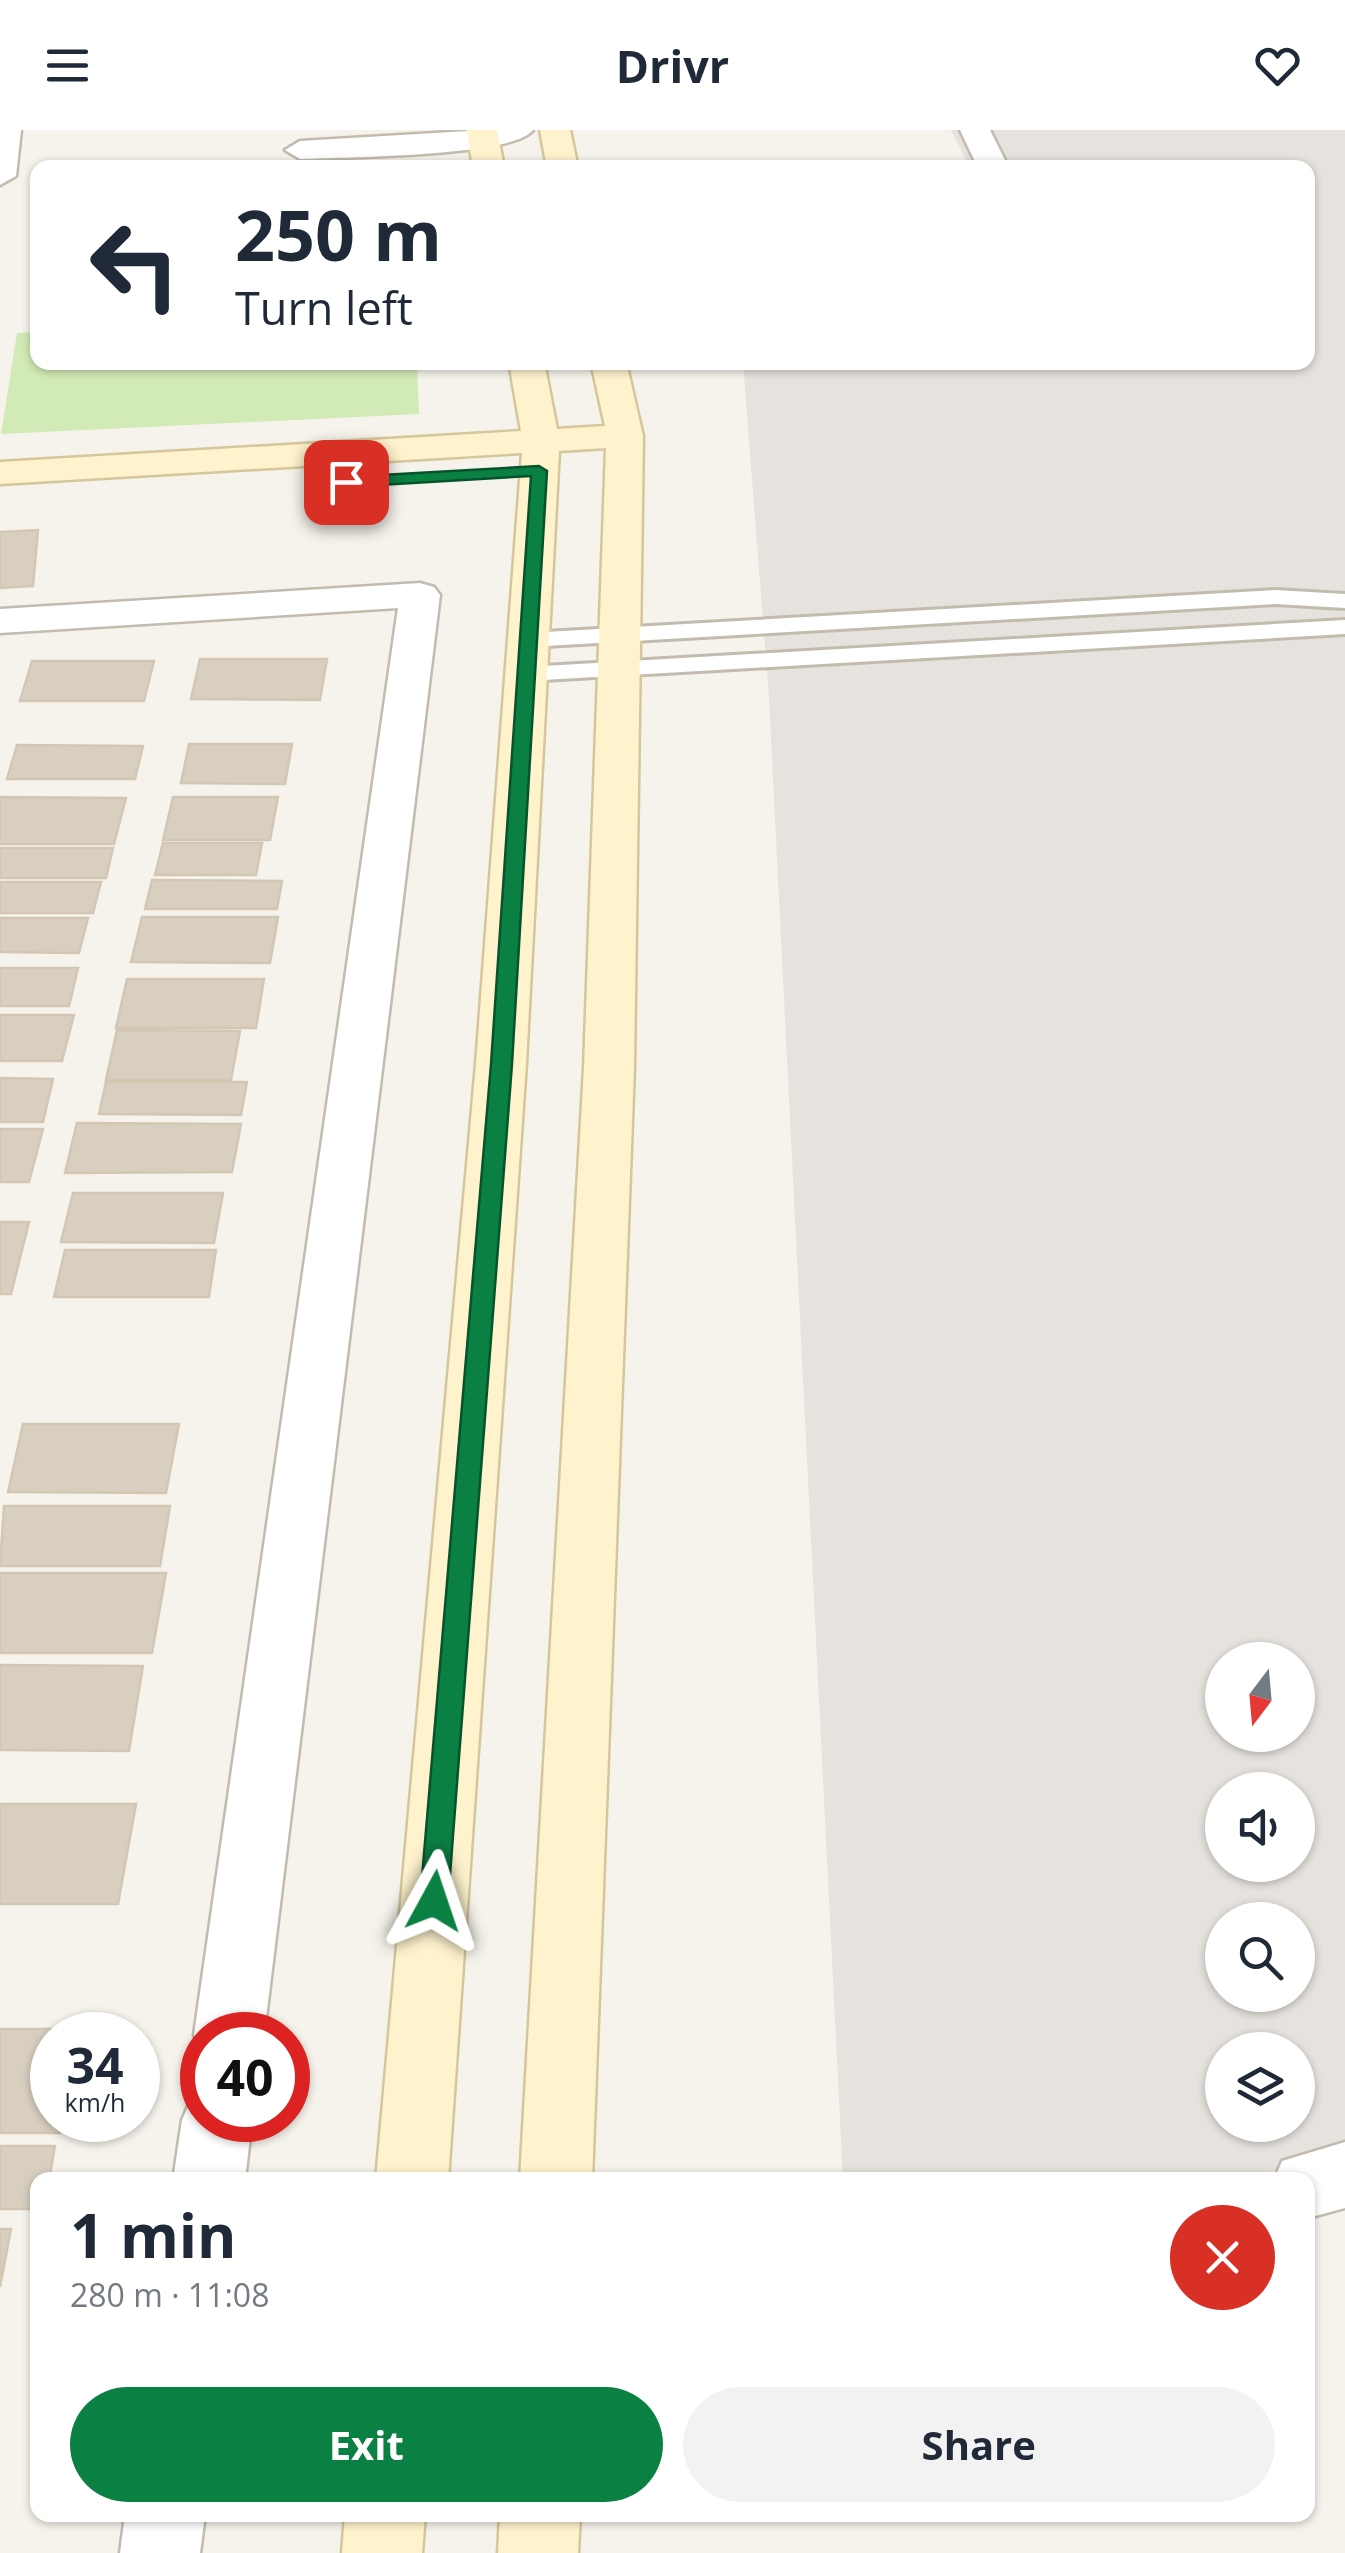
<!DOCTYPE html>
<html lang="en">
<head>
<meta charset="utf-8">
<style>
	:root { --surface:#fff; --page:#f2f2f3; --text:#1f2937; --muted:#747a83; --accent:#0b8043 }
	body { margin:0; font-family:"Open Sans",sans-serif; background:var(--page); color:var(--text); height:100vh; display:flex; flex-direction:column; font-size:38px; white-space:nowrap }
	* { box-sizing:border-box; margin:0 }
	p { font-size:32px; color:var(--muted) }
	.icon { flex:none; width:55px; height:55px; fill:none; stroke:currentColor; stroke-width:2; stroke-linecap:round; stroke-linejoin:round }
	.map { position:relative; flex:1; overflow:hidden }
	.sheet { position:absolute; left:30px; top:2042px; width:1285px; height:350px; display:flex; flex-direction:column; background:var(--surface); border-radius:20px; box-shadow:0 2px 8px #0004 }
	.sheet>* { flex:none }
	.guide { position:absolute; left:30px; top:30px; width:1285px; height:210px; border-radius:20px; box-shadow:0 2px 8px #0004; background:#fff; color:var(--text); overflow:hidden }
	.needle { width:65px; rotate:196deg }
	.fabs { position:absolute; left:1205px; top:1512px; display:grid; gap:20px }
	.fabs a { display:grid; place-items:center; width:110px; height:110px; border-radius:50%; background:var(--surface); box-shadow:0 2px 8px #0004; font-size:50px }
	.speed { position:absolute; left:30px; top:1882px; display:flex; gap:20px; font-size:50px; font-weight:700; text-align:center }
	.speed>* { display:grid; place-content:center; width:130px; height:130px; border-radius:50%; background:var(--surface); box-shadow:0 2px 8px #0004; line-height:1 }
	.speed small { font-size:25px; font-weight:400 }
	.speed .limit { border:15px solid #d22; background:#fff; color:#111 }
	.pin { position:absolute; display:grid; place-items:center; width:85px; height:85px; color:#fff; margin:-42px; border-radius:20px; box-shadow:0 5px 15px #0006 }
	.me { position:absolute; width:110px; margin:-55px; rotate:5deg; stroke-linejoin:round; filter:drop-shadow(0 0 8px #0008) }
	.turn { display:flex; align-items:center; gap:35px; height:210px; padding:0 40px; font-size:45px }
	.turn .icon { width:130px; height:130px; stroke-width:2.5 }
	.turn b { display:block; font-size:70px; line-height:85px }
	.round { display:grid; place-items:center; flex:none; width:105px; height:105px; border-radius:52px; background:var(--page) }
	.summary { display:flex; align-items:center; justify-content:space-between; height:170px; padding:0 40px }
	h1 { font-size:60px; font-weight:700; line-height:75px }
	.button { display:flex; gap:20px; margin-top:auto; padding:20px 40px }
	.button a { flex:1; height:115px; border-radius:60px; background:var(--accent); color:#fff; font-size:40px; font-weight:700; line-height:115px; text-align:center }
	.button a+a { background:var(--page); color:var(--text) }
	header { display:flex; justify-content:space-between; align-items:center; height:130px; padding:0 40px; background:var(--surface); font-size:45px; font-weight:700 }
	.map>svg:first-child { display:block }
</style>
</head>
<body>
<header><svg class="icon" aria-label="menu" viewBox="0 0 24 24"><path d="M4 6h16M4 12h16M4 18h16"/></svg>Drivr<svg class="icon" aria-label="heart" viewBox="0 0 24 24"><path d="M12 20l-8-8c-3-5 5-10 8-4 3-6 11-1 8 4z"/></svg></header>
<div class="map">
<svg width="1345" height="2423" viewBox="0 0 1345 2423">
	<rect width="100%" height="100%" fill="#f6f3ec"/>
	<path fill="#e6e2dd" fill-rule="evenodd" d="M951,0h394v2021l-104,29h-398l-74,-1482 -26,-335 565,-1v-194l-338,-1zM1222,1530h76v75h-76zM1222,1660h76v75h-76zM1222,1790h76v75h-76zM1222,1920h76v75h-76z"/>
	<polygon fill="#d2eab5" points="37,202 38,232 417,233 419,284 1,304 17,203"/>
	<g fill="#d8cfc1" stroke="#d3c7b4" stroke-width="2.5">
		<polygon points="38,400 33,456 0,458 0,402"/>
		<polygon points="200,529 327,529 320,570 191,569"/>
		<polygon points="32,531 154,531 144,571 20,571"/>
		<polygon points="189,614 292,614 285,654 181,653"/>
		<polygon points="17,615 143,616 135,649 7,649"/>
		<polygon points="0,667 126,668 114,714 0,714"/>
		<polygon points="173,667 278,667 270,710 163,710"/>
		<polygon points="163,713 262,713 256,745 155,745"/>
		<polygon points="0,718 113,718 106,748 0,748"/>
		<polygon points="152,750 282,751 277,779 145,779"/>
		<polygon points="0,752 101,752 93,783 0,783"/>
		<polygon points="142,787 278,787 270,833 131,832"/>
		<polygon points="0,788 88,788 79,823 0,822"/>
		<polygon points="0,838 78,838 69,876 0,876"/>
		<polygon points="127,849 264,849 256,898 116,898"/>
		<polygon points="0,885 74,885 62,931 0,931"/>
		<polygon points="117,900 240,901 231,950 106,950"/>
		<polygon points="0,948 53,949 43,992 0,992"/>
		<polygon points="106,952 247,952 241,985 99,984"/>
		<polygon points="77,993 241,994 232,1042 65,1043"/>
		<polygon points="0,999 43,999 29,1052 0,1052"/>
		<polygon points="73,1063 223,1063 214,1113 61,1112"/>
		<polygon points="0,1092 29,1092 11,1164 0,1164"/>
		<polygon points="65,1120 216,1120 209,1167 54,1167"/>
		<polygon points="23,1294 179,1294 166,1363 8,1362"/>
		<polygon points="4,1376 170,1376 160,1436 0,1436"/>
		<polygon points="0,1443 166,1443 152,1523 0,1523"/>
		<polygon points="0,1535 143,1536 129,1621 0,1620"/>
		<polygon points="0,1674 136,1674 118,1774 0,1774"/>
		<polygon points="0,1899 78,1899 77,1905 52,1905 52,1990 62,1990 60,2003 0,2003"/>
		<polygon points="0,2016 55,2016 49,2050 38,2050 38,2079 0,2079"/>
		<polygon points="0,2099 11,2099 0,2157"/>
	</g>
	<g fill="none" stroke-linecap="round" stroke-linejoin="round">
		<defs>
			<g id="lane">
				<polygon points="1275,460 1345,464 1345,478 1275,474 528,517 516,510 528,503"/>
				<polygon points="1345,490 1345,504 526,551 514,544 526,537"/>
			</g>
			<g id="street">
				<polygon points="0,0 21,0 16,46 0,55"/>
				<path d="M485,0h48c-19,27 -194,27 -233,29l-15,-9 15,-9z"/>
				<polygon points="960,0 990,0 1009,38 978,38"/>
				<polygon points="420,453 434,457 440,465 264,1905 202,1905 202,1922 194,1905 398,478 0,503 0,479"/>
				<polygon points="202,1963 202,1990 252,1990 245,2050 173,2050 182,1990 192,1967"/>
				<polygon points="1345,2012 1345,2078 1308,2088 1308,2050 1274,2050 1282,2031"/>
				<polygon points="125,2385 205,2385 200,2423 120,2423"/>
			</g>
			<g id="secondary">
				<polygon points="467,0 497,0 504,38 473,38"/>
				<polygon points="540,0 570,0 578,38 547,38"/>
				<polygon points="509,232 544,232 557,299 605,296 591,232 626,232 643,306 634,938 592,2050 520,2050 584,938 606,318 559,321 526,934 448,2050 376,2050 476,934 522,323 0,354 0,332 521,301"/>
				<polygon points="345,2385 425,2385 422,2423 342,2423"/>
				<polygon points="500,2385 580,2385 578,2423 498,2423"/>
			</g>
		</defs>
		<use href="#lane" stroke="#c2bbae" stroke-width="6"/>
		<use href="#street" stroke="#c2bbae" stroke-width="5"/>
		<use href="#secondary" stroke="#d6c79b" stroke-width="5"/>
		<use href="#lane" fill="#fff" fill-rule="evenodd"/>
		<use href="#street" fill="#fff" fill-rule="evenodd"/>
		<use href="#secondary" fill="#fff3cd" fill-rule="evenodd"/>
	</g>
	<polygon fill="#0b8043" stroke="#07532c" stroke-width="2.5" points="539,336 547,341 512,934 448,1771 444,1779 424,1779 420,1771 491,934 531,346 346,357 339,352 346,347"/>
</svg>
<div class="fabs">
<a><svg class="needle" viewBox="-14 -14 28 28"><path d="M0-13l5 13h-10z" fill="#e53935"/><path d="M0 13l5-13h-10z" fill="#747a83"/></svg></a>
<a><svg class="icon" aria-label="sound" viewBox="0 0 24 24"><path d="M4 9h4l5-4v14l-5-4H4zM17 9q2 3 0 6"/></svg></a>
<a><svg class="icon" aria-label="search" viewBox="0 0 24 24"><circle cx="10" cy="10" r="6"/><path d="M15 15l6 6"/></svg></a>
<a><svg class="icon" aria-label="layers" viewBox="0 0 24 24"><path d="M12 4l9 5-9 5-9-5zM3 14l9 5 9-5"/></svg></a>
</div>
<div class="speed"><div>34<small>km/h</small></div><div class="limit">40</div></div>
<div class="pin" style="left:346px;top:352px;background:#d93025"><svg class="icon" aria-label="arrive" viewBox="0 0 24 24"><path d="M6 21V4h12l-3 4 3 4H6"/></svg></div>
<svg class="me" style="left:434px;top:1771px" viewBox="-20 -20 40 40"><path d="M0-17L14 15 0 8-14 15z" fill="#0b8043" stroke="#fff" stroke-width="4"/></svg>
<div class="guide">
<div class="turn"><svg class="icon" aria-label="left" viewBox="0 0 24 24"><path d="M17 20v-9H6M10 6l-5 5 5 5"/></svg><div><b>250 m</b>Turn left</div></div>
</div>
<section class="sheet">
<div class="summary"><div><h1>1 min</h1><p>280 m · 11:08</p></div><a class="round" style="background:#d93025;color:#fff"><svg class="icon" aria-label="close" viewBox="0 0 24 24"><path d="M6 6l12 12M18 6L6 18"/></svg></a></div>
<div class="button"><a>Exit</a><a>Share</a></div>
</section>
</div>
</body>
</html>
